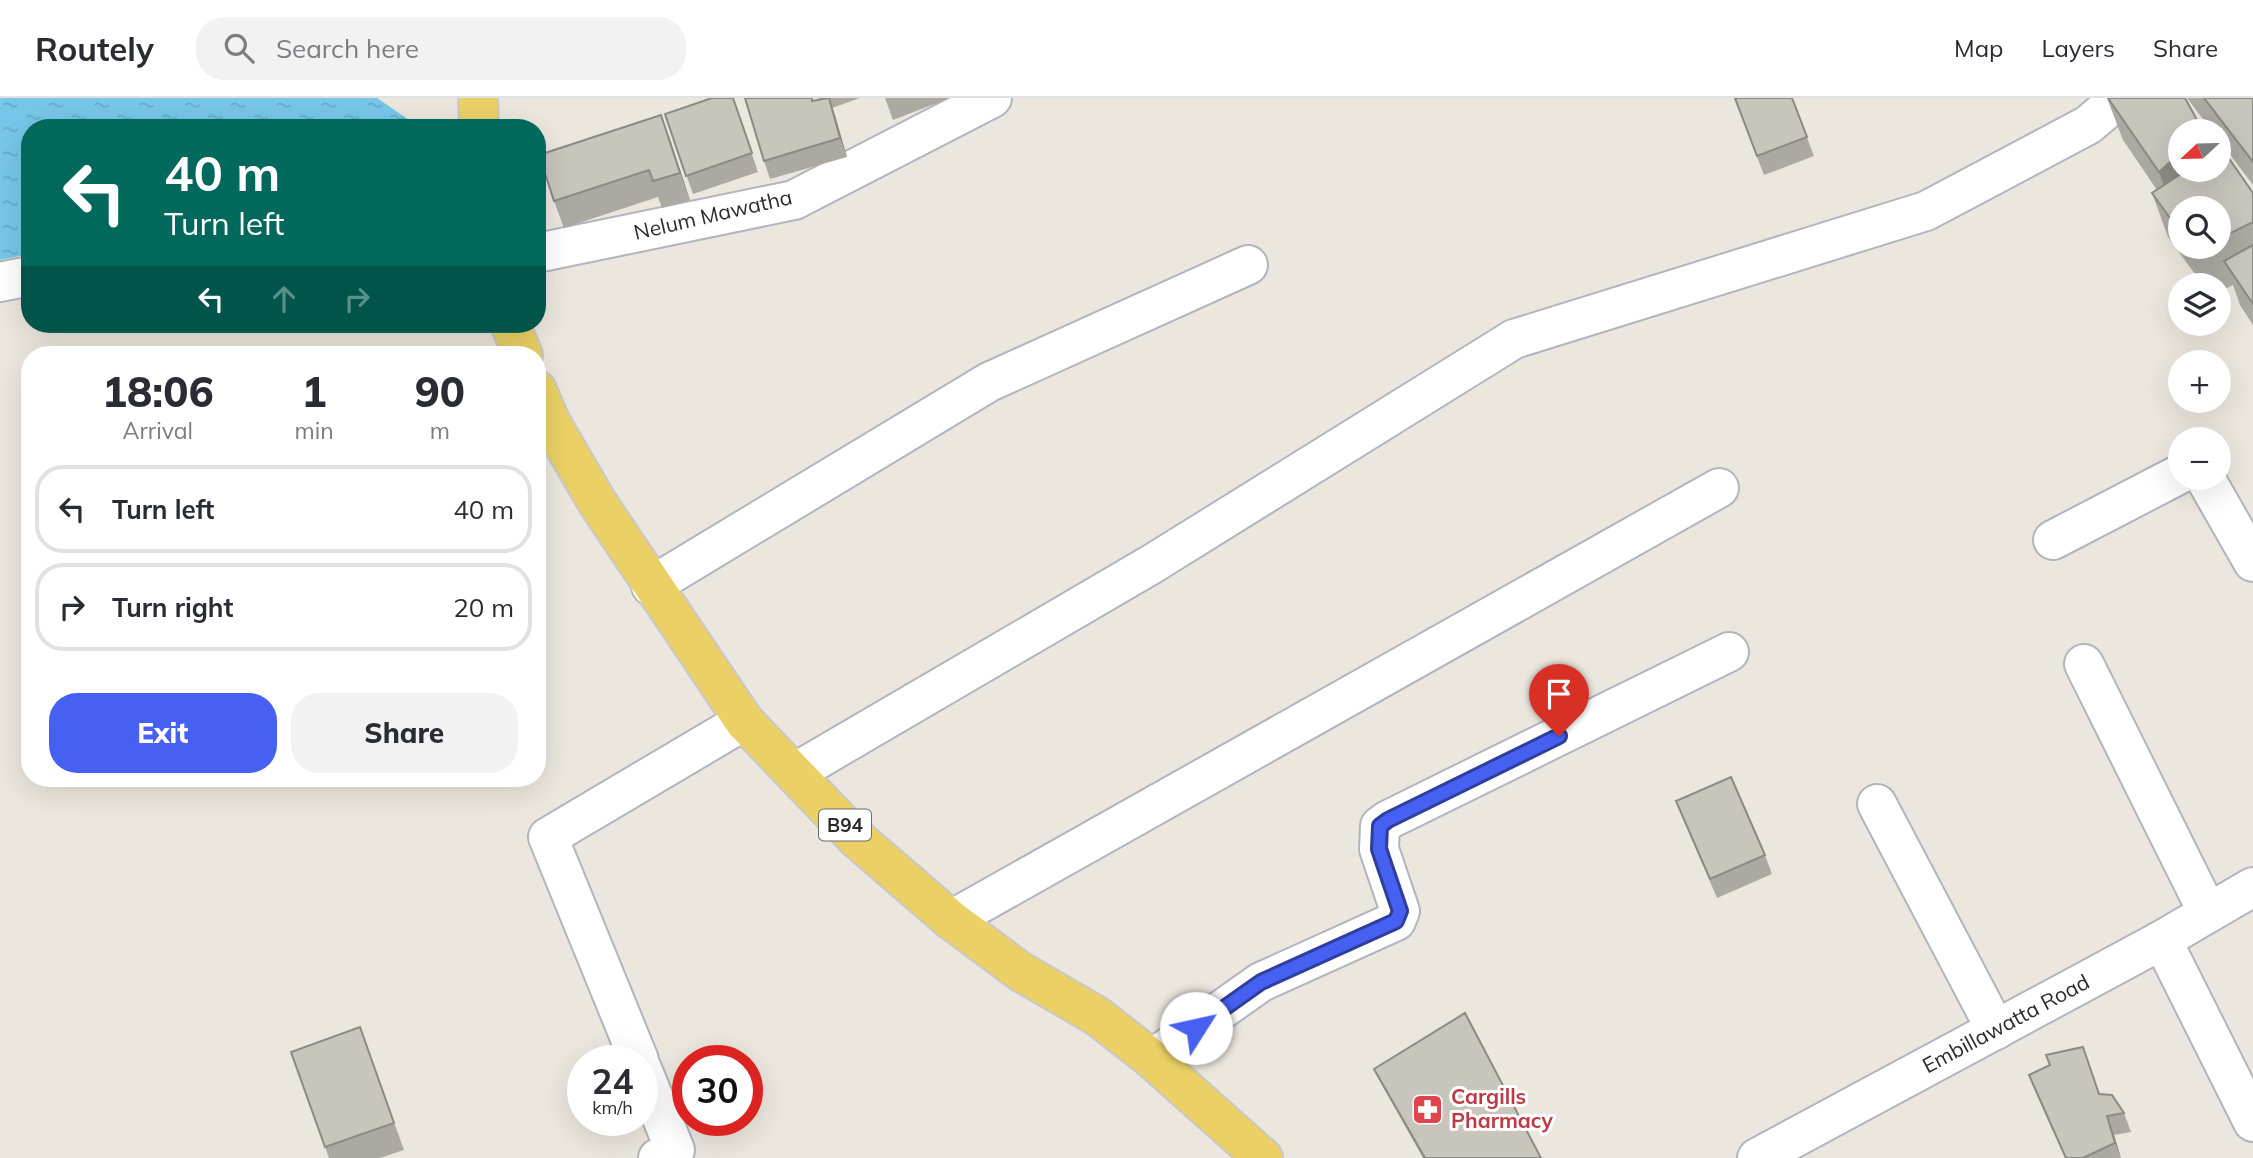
<!DOCTYPE html>
<html lang="en">
<head>
<meta charset="utf-8">
<style>
	:root { --surface:#fff; --page:#f2f2f3; --text:#2b2b33; --muted:#7c7c81; --line:#e1e1e2; --accent:#4660f2 }
	body { margin:0; font-family:Mulish,sans-serif; background:var(--page); color:var(--text); height:100vh; display:flex; flex-direction:column; font-size:26px; white-space:nowrap }
	* { box-sizing:border-box; margin:0 }
	p { font-size:23px; color:var(--muted) }
	.icon { flex:none; width:38px; height:38px; fill:none; stroke:currentColor; stroke-width:2; stroke-linecap:round; stroke-linejoin:round }
	.map { position:relative; flex:1; overflow:hidden }
	.panel { position:absolute; left:21px; top:248px; width:525px; height:441px; display:flex; flex-direction:column; background:var(--surface); border-radius:28px; box-shadow:0 7px 28px #0002 }
	.panel>* { flex:none }
	.hud { position:absolute; left:21px; top:21px; width:525px; height:214px; border-radius:28px; box-shadow:0 7px 28px #0002; background:#00695c; color:#fff; overflow:hidden }
	.needle { width:46px; rotate:248deg }
	.controls { position:absolute; left:2168px; top:21px; display:grid; gap:14px }
	.controls a { display:grid; place-items:center; width:63px; height:63px; border-radius:50%; background:var(--surface); box-shadow:0 7px 28px #0002; font-size:35px }
	.speed { position:absolute; left:567px; top:947px; display:flex; gap:14px; font-size:35px; font-weight:700; text-align:center }
	.speed>* { display:grid; place-content:center; width:91px; height:91px; border-radius:50%; background:var(--surface); box-shadow:0 7px 28px #0002; line-height:1 }
	.speed small { font-size:18px; font-weight:400 }
	.speed .limit { border:10px solid #d22; background:#fff; color:#111 }
	.pin { position:absolute; display:grid; place-items:center; width:60px; height:60px; color:#fff; margin:-72px -30px; border-radius:50% 50% 50% 0; rotate:-45deg; box-shadow:0 0 7px #0007 }
	.pin .icon { rotate:45deg }
	.me { position:absolute; width:77px; margin:-38px; rotate:55deg; stroke-linejoin:round; filter:drop-shadow(0 0 5px #0008) }
	.turn { display:flex; align-items:center; gap:24px; height:147px; padding:0 28px; font-size:32px }
	.turn .icon { width:91px; height:91px; stroke-width:2.5 }
	.turn b { display:block; font-size:49px; line-height:60px }
	.lanes { display:flex; align-items:center; height:66px; padding:0 28px; background:#0003; justify-content:center; gap:35px; direction:ltr }
	.lanes .off { opacity:.35 }
	.eta { display:flex; justify-content:space-evenly; align-items:center; height:119px; text-align:center }
	.eta b { font-size:42px; font-weight:800; line-height:49px }
	.action { display:flex; gap:14px; margin-top:auto; padding:14px 28px }
	.action a { flex:1; height:80px; border-radius:28px; background:var(--accent); color:#fff; font-size:28px; font-weight:800; line-height:80px; text-align:center }
	.action a+a { background:var(--page); color:var(--text) }
	ul { padding:0; list-style:none }
	li { display:flex; align-items:center; gap:21px; height:88px; margin:0 14px 10px; padding:0 14px; border:4px solid var(--line); border-radius:28px }
	li div { flex:1 }
	li b { display:block; font-size:26px }
	li em { font-style:normal }
	header { display:flex; align-items:center; gap:42px; box-sizing:border-box; height:98px; padding:0 35px; background:var(--surface); border-bottom:2px solid var(--line) }
	header strong { font-size:33px }
	nav { display:flex; gap:38px; margin-inline-start:auto; font-size:24px }
	.search { width:490px; height:63px; background:var(--page); display:flex; align-items:center; gap:18px; box-sizing:border-box; padding:0 24px; border-radius:28px; color:var(--muted); font-size:26px }
	.map>svg:first-child { display:block }
</style>
</head>
<body>
<header>
<strong>Routely</strong>
<div class="search"><svg class="icon" aria-label="search" viewBox="0 0 24 24"><circle cx="10" cy="10" r="6"/><path d="M15 15l6 6"/></svg>Search here</div>
<nav><a>Map</a><a>Layers</a><a>Share</a></nav>
</header>
<div class="map">
<svg width="2253" height="1060" viewBox="0 0 2253 1060">
	<defs>
		<pattern id="water-ripples" width="26" height="14" patternUnits="userSpaceOnUse" patternTransform="scale(1.75)"><rect width="26" height="14" fill="#76c7e9"/><path d="M2 4q2-2 4 0t4 0M15 11q2-2 4 0t4 0" fill="none" stroke="#66abc8"/></pattern>
	</defs>
	<rect width="100%" height="100%" fill="#ece7de"/>
	<polygon fill="url(#water-ripples)" points="0,0 377,0 421,30 30,30 30,156 0,162"/>
	<g fill="none" stroke-linecap="round" stroke-linejoin="round">
		<defs>
			<g id="minor">
				<polyline points="537,155 794,102 992,0"/>
				<polyline points="0,184 30,178"/>
				<polyline points="2205,380 2253,464"/>
				<polyline points="2053,442 2180,376"/>
				<polyline points="651,488 989,284 1248,167"/>
				<polyline points="2084,566 2208,815"/>
				<polyline points="796,674 1152,466 1514,241 1926,113 2088,27 2120,0"/>
				<polyline points="1877,706 1996,932"/>
				<polyline points="951,822 1719,390"/>
				<polyline points="2162,842 2253,1024"/>
				<polyline points="1152,961 1261,884 1396,823 1400,813 1379,751 1380,728 1388,722 1729,554"/>
				<polyline points="639,962 548,739 744,623"/>
				<polyline points="642,971 675,1052 658,1060"/>
				<polyline points="1757,1060 2162,842 2253,789"/>
			</g>
			<g id="major">
				<polyline points="478,0 479,30"/>
				<polyline points="510,226 523,257"/>
				<polyline points="537,292 550,323 597,404 744,623 856,740 951,822 1021,874 1097,918 1152,961 1263,1060"/>
			</g>
		</defs>
		<use href="#minor" stroke="#b2b4be" stroke-width="42"/>
		<use href="#major" stroke="#c8c8c8" stroke-width="42"/>
		<use href="#minor" stroke="#fff" stroke-width="38"/>
		<use href="#major" stroke="#ead065" stroke-width="38"/>
	</g>
	<g fill="#aca9a3" fill-rule="evenodd">
		<polygon points="733,0 758,74 693,96 665,16"/>
		<polygon points="818,0 860,0 832,10 847,59 770,81 764,63 814,3 819,1"/>
		<polygon points="885,0 950,0 893,22"/>
		<polygon points="1734,0 1792,0 1814,58 1764,77"/>
		<path d="M2107,0h78l-5,33 73,62v132l-13,-20 -7,-20 -14,7v-7h-16l-35,-48 -16,-44 5,-3 -34,-50zM2180,110h39v39h-39z"/>
		<polygon points="2187,0 2253,0 2253,87 2219,42 2219,33 2212,33"/>
		<polygon points="661,17 690,102 662,110 658,99 564,130 554,103"/>
		<polygon points="1676,703 1765,757 1772,776 1717,800 1683,721"/>
		<polygon points="360,929 404,1052 380,1060 329,1060 291,954"/>
		<polygon points="1374,971 1541,1060 1423,1060 1378,980"/>
		<polygon points="2029,977 2100,996 2124,1015 2131,1034 2114,1037 2121,1060 2065,1060 2036,995"/>
	</g>
	<g fill="#8c8a84">
		<polygon points="829,0 835,17 847,59 840,40"/>
		<polygon points="661,17 671,44 690,102 680,75"/>
		<polygon points="2180,55 2180,72 2217,72 2175,118 2159,74"/>
		<polygon points="2107,1018 2114,1037 2121,1060 2115,1045"/>
	</g>
	<g fill="#c8c5bd" stroke="#8c8a84" stroke-width="2">
		<polygon points="712,0 733,0 752,55 686,78 665,16"/>
		<polygon points="745,0 812,0 812,3 829,0 840,40 764,63"/>
		<polygon points="1735,0 1792,0 1807,39 1757,58"/>
		<polygon points="2108,0 2185,0 2203,33 2180,33 2180,55 2159,74"/>
		<polygon points="2204,0 2253,0 2253,64"/>
		<polygon points="661,17 680,75 653,83 649,72 554,103 539,57"/>
		<polygon points="2221,49 2253,95 2253,124 2219,141 2219,110 2180,110 2180,134 2152,95 2187,72 2219,72 2219,50"/>
		<polygon points="2253,147 2253,206 2224,163"/>
		<polygon points="2191,149 2204,149 2195,154"/>
		<polygon points="1731,679 1765,757 1710,781 1676,703"/>
		<polygon points="1465,915 1541,1060 1425,1060 1374,971"/>
		<polygon points="360,929 394,1025 325,1049 291,954"/>
		<polygon points="2083,949 2099,996 2112,997 2124,1015 2107,1018 2115,1045 2083,1060 2066,1060 2029,977 2050,967 2046,957"/>
	</g>
	<g fill="none" stroke-linecap="round" stroke-linejoin="round">
		<defs>
			<polyline id="route" points="1196,930 1261,884 1396,823 1400,813 1379,751 1380,728 1388,722 1559,638"/>
		</defs>
		<use href="#route" stroke="#2e3e9d" stroke-width="18"/>
		<use href="#route" stroke="#4660f2" stroke-width="12"/>
	</g>
	<defs>
		<symbol id="pharmacy-square" viewBox="-11 -11 22 22"><rect x="-9" y="-9" width="18" height="18" rx="4" fill="#e0444e" stroke="#fff"/><path d="M-2-6h4v4h4v4h-4v4h-4v-4h-4v-4h4Z" fill="#fff"/></symbol>
	</defs>
	<g fill-rule="evenodd">
		<use href="#pharmacy-square" x="1410" y="994" width="35" height="35"/>
	</g>
	<g text-anchor="middle" stroke-width="6" stroke-linejoin="round" paint-order="stroke">
		<rect fill="#fff" stroke="#6b6b6b" stroke-width="2" x="819" y="711.5" width="52" height="31" rx="5"/>
		<g font-size="19" font-weight="bold" fill="#2b2b2b">
			<text x="845" y="734">B94</text>
		</g>
		<g font-size="21" fill="#2b2b2b" stroke="#fff">
			<text transform="translate(713 117) rotate(-13)" y="7">Nelum Mawatha</text>
			<text transform="translate(2006 926) rotate(-28)" y="7">Embillawatta Road</text>
		</g>
		<g font-size="21" font-weight="bold" fill="#be3a42" stroke="#fff" text-anchor="start">
			<text x="1451" y="1006">Cargills<tspan x="1451" dy="24">Pharmacy</tspan></text>
		</g>
	</g>
</svg>
<div class="controls">
<a><svg class="needle" viewBox="-14 -14 28 28"><path d="M0-13l5 13h-10z" fill="#e53935"/><path d="M0 13l5-13h-10z" fill="#7c7c81"/></svg></a>
<a><svg class="icon" aria-label="search" viewBox="0 0 24 24"><circle cx="10" cy="10" r="6"/><path d="M15 15l6 6"/></svg></a>
<a><svg class="icon" aria-label="layers" viewBox="0 0 24 24"><path d="M12 4l9 5-9 5-9-5zM3 14l9 5 9-5"/></svg></a>
<a>+</a>
<a>−</a>
</div>
<div class="speed"><div>24<small>km/h</small></div><div class="limit">30</div></div>
<div class="pin" style="left:1559px;top:638px;background:#d93025"><svg class="icon" aria-label="arrive" viewBox="0 0 24 24"><path d="M6 21V4h12l-3 4 3 4H6"/></svg></div>
<svg class="me" style="left:1196px;top:930px" viewBox="-20 -20 40 40"><circle r="19" fill="#fff"/><path d="M0-13L10 11 0 6-10 11z" fill="#4660f2"/></svg>
<div class="hud">
<div class="turn"><svg class="icon" aria-label="left" viewBox="0 0 24 24"><path d="M17 20v-9H6M10 6l-5 5 5 5"/></svg><div><b>40 m</b>Turn left</div></div>
<div class="lanes"><svg class="icon" aria-label="left" viewBox="0 0 24 24"><path d="M17 20v-9H6M10 6l-5 5 5 5"/></svg><svg class="icon off" aria-label="ahead" viewBox="0 0 24 24"><path d="M12 20V5M6 11l6-6 6 6"/></svg><svg class="icon off" aria-label="right" viewBox="0 0 24 24"><path d="M7 20v-9h11M14 6l5 5-5 5"/></svg></div>
</div>
<section class="panel">
<div class="eta">
<div><b>18:06</b><p>Arrival</p></div>
<div><b>1</b><p>min</p></div>
<div><b>90</b><p>m</p></div>
</div>
<ul>
<li><svg class="icon" aria-label="left" viewBox="0 0 24 24"><path d="M17 20v-9H6M10 6l-5 5 5 5"/></svg><div><b>Turn left</b></div><em>40 m</em></li>
<li><svg class="icon" aria-label="right" viewBox="0 0 24 24"><path d="M7 20v-9h11M14 6l5 5-5 5"/></svg><div><b>Turn right</b></div><em>20 m</em></li>
</ul>
<div class="action"><a>Exit</a><a>Share</a></div>
</section>
</div>
</body>
</html>
